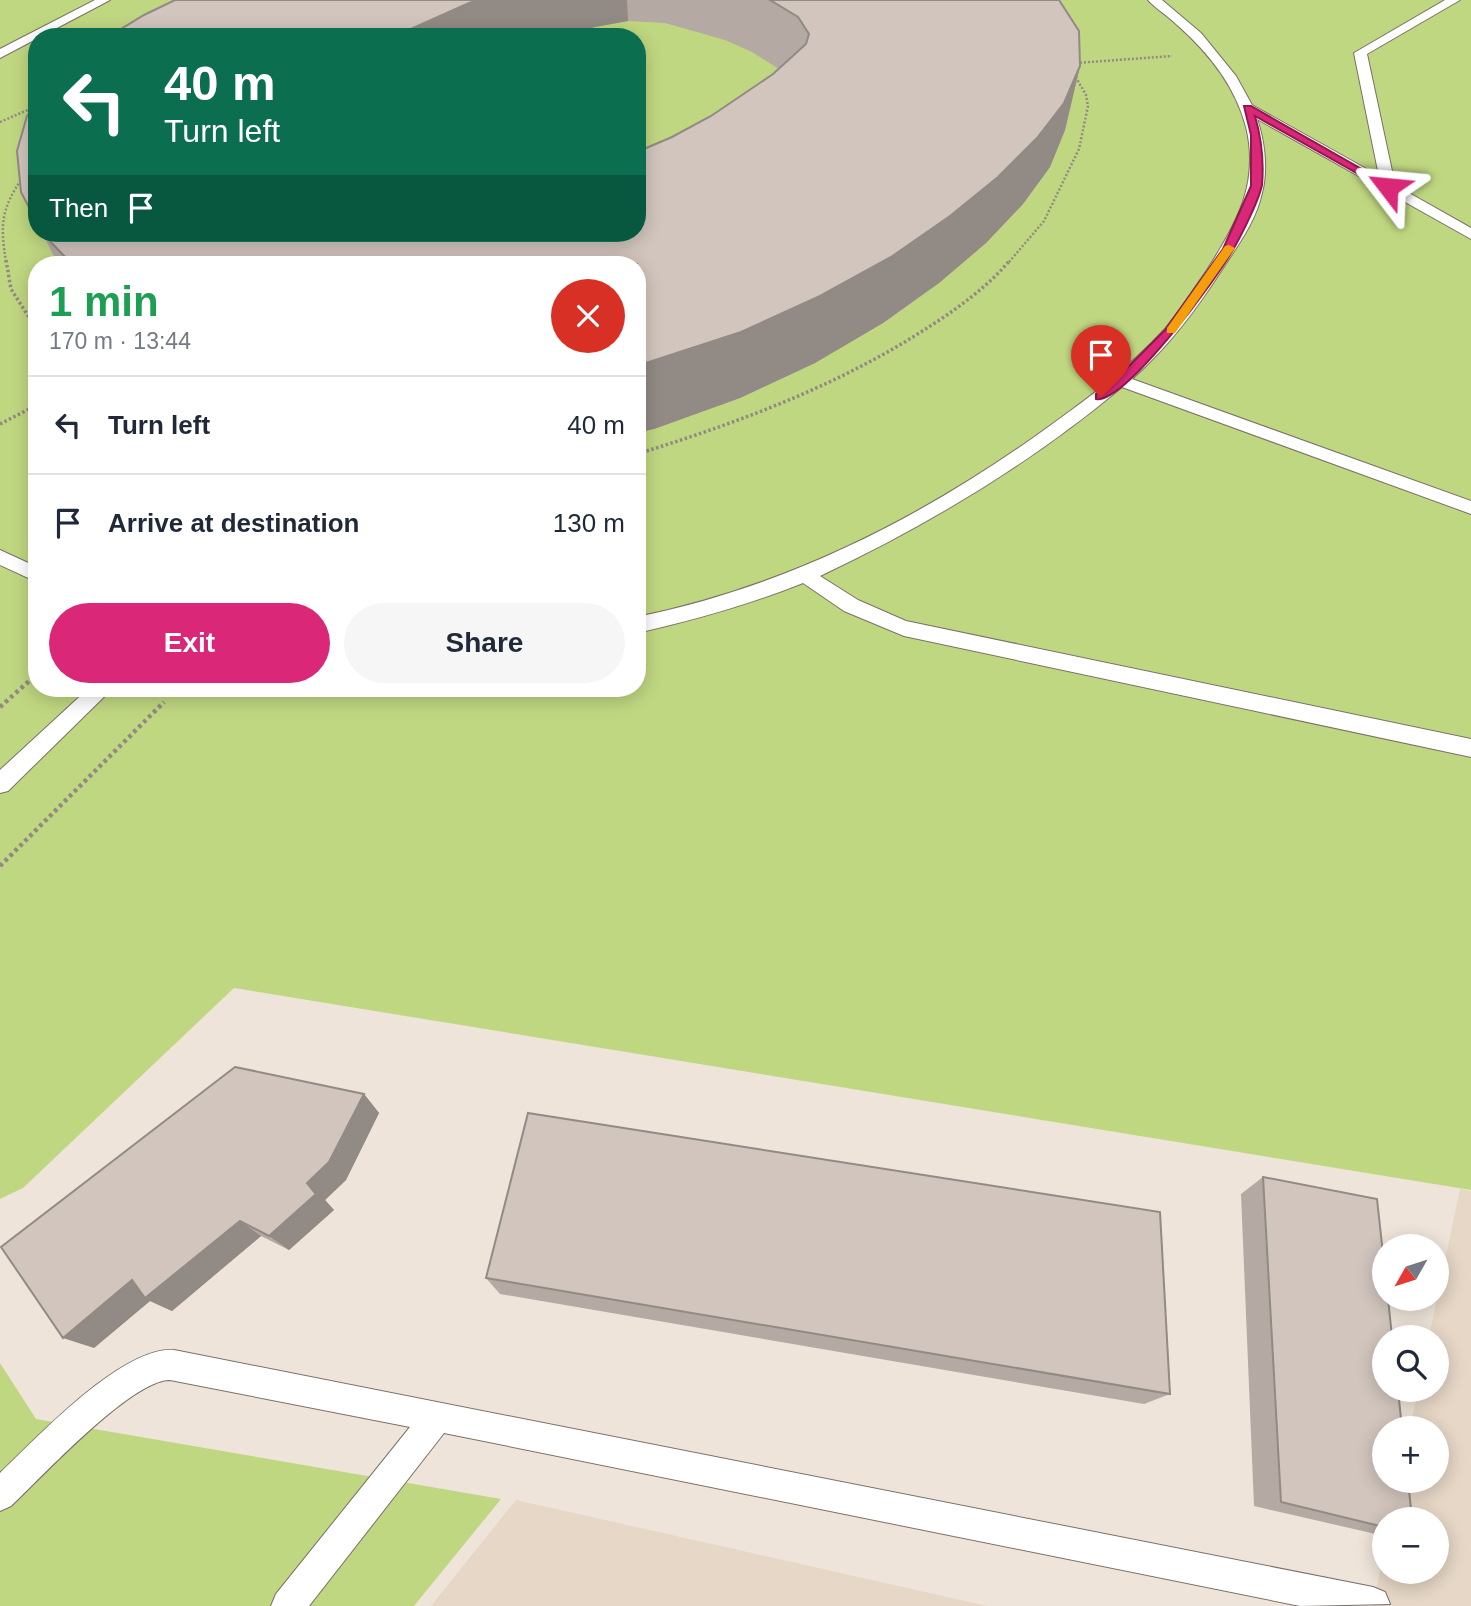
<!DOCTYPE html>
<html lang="en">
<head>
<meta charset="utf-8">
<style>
	:root { --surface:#fff; --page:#f6f6f7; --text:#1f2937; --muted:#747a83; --line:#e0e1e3; --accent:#db2777 }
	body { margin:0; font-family:Arial,sans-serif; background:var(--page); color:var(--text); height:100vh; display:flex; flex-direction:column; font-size:26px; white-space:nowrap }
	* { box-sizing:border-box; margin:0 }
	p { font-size:23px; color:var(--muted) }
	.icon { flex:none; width:38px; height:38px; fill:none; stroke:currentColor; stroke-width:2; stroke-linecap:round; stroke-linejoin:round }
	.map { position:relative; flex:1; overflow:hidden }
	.details { position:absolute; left:28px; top:256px; width:618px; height:441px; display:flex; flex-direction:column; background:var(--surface); border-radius:28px; box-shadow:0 4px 18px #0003 }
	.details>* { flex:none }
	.hud { position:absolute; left:28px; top:28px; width:618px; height:214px; border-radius:28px; box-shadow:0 4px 18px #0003; background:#0b6e4f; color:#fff; overflow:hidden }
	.needle { width:46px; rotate:231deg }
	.controls { position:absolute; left:1372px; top:1234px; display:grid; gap:14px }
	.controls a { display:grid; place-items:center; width:77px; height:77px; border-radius:50%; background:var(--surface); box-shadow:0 4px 18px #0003; font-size:35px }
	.pin { position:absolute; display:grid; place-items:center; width:60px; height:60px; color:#fff; margin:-72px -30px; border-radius:50% 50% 50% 0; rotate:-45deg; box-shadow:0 0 7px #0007 }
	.pin .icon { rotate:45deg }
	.me { position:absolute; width:77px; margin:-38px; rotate:299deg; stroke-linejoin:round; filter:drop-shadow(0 0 5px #0008) }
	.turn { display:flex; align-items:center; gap:24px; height:147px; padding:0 21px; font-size:32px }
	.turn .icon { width:91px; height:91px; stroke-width:2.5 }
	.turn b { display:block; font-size:49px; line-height:60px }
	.then { display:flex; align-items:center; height:66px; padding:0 21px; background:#0003; gap:14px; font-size:26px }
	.round { display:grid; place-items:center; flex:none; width:74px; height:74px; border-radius:37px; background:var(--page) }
	.overview { display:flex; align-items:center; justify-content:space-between; height:119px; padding:0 21px }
	h1 { font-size:42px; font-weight:800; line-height:52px; color:#1e9e55 }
	.button { display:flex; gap:14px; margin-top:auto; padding:14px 21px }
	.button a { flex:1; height:80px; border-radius:42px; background:var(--accent); color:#fff; font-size:28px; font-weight:800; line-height:80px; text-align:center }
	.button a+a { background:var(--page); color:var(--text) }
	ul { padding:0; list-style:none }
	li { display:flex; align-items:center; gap:21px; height:98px; padding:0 21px; border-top:2px solid var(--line) }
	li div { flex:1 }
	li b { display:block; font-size:26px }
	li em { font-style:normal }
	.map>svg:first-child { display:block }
</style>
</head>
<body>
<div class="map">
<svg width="1471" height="1606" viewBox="0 0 1471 1606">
	<rect width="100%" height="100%" fill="#eee4d9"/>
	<g fill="#e6d7c6">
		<polygon points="1460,1189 1471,1191 1471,1606 1373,1606 1384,1551 1384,1572 1437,1572 1437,1519 1391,1519 1399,1481 1437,1480 1437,1428 1410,1428 1418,1390 1437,1390 1437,1337 1429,1337"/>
		<polygon points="516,1500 987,1606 431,1606"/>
	</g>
	<g fill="#c0d781" fill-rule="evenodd">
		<path d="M0,0h1471v1190l-1237,-202 -211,200 -23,11zM37,37h600v196h-600zM37,264h600v424h-600z"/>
		<polygon points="0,1363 36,1419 501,1499 414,1606 0,1606"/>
	</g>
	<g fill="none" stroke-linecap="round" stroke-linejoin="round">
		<defs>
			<g id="service">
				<polygon points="95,0 110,0 0,58 0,49"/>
				<path d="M1148,0h14l39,33 35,43 16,29 127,71 -25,-123 91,-53h15l-93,54 28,131 76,43v11l-214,-120c8,23 11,51 5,74 -6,28 -24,52 -39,75 -27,42 -54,78 -91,111l339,122v13l-349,-127c-92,77 -194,138 -302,189l38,24 48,21 565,118v18l-567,-121 -60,-25 -41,-28c-55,22 -109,37 -166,50v-16c152,-31 289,-101 414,-192 39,-28 80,-59 113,-95 16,-19 29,-40 43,-60 29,-45 53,-87 39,-143 -11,-42 -38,-75 -70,-103 -9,-9 -20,-15 -28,-24z"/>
				<polygon points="0,550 37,567 37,582 0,565"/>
				<polygon points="89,688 113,688 8,791 0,793 0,770"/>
				<path d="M174,1350l1199,237 12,5 5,12 -90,2 -856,-173 -135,173h-38l5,-12 134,-167 -240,-47c-39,0 -129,98 -159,126l-11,5v-38c37,-35 122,-127 174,-123z"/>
			</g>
		</defs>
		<use href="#service" stroke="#7a7167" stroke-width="2"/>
		<g stroke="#928a82" stroke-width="2.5" stroke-dasharray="2 2" stroke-linecap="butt">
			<polyline points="1076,63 1172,56"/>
			<polyline points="0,122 37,106"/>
			<path d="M6,262c-6,-38 -5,-53 17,-85"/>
			<polyline points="1009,262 1044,221 1079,149 1088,106 1086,95 1074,74"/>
		</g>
		<g stroke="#928a82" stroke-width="3.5" stroke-dasharray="2.5 2.5" stroke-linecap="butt">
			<polyline points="6,260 11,289 37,330"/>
			<polyline points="0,424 37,405"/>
			<path d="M637,454c100,-31 198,-67 287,-124 30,-19 63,-42 86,-70"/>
		</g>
		<g stroke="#928a82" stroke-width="4.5" stroke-dasharray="3.5 3.5" stroke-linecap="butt">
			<polyline points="0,707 37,674"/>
			<polyline points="0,866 164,702"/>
		</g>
		<use href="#service" fill="#fff" fill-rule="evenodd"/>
	</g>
	<g fill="#b4a9a3">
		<polygon points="175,0 1059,0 1080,66 1065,130 1050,167 1023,204 986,243 939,283 883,323 815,363 740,398 654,429 637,264 58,264 42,233 637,233 672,137 711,116 773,74 779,69 752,52 725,40 665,23 628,21 595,27 565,37 108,37"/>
		<polygon points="364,1094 379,1113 346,1180 325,1200 334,1210 289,1250 261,1236 172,1311 150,1301 94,1348"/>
		<polygon points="1263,1177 1384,1519 1384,1535 1380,1535 1254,1506 1241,1194"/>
		<polygon points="486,1278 1170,1394 1144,1404 500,1294"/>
	</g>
	<g fill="#928a84">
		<polygon points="480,0 627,0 628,21 595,27 565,37 393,37 469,3"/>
		<polygon points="1080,66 1065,130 1050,167 1023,204 986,243 939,283 883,323 815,363 740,398 654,429 637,433 637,365"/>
		<polygon points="364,1094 379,1113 346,1180 325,1200 334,1210 289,1250 269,1236 307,1183"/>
		<polygon points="240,1221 261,1236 172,1311 150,1301 94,1348 63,1338 132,1280"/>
	</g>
	<g fill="#d1c5bd" stroke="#928a84" stroke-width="2">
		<polygon points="175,0 480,0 469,3 393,37 108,37 144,15"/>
		<polygon points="770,0 1059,0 1079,31 1080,66 1064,103 1037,138 998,177 950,216 891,257 820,296 741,332 649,362 637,365 637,264 72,264 42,233 637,233 637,152 672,137 711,116 773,74 806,44 809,34 798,17"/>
		<polygon points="37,103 37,223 21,192 17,151 27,116"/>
		<polygon points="235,1067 364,1094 329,1162 307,1183 316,1194 269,1236 240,1221 145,1298 132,1280 63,1338 1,1247"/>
		<polygon points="528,1113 1160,1212 1170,1394 486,1278"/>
		<polygon points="1263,1177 1377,1199 1384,1263 1384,1298 1388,1298 1392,1337 1384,1337 1384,1390 1398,1390 1402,1428 1384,1428 1384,1480 1408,1480 1412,1519 1384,1519 1384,1527 1281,1502"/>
	</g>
	<path fill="#db2777" stroke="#8e194d" stroke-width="2" d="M1244,106h7l142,81 -8,2 -130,-73c6,21 9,46 7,69 -3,15 -20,49 -28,63 -15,28 -109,156 -138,151v-5l20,-15 49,-49 58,-81 28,-63v-51z"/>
	<polygon fill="#f59e0b" points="1229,245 1235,248 1175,333 1167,333 1167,328 1225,246"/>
</svg>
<div class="controls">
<a><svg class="needle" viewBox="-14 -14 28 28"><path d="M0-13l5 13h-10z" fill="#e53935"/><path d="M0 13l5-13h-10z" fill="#747a83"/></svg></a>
<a><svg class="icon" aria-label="search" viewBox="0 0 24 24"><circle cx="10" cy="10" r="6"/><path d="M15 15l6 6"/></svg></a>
<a>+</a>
<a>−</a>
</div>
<div class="pin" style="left:1101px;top:397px;background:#d93025"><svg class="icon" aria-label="arrive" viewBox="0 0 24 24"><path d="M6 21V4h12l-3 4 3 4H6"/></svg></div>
<svg class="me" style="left:1388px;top:187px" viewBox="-20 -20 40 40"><path d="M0-17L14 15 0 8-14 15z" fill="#db2777" stroke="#fff" stroke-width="4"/></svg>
<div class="hud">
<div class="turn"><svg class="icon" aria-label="left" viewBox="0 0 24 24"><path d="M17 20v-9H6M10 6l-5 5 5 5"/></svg><div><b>40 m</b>Turn left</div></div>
<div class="then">Then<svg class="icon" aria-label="arrive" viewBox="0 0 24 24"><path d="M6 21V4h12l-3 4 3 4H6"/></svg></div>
</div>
<section class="details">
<div class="overview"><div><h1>1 min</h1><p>170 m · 13:44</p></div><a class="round" style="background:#d93025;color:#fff"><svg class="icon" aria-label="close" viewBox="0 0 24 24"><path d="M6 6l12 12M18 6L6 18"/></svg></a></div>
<ul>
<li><svg class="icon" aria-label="left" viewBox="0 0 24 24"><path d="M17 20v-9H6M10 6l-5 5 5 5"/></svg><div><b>Turn left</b></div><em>40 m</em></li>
<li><svg class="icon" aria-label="arrive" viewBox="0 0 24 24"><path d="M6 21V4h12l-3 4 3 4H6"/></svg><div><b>Arrive at destination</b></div><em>130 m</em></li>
</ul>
<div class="button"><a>Exit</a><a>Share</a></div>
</section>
</div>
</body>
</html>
